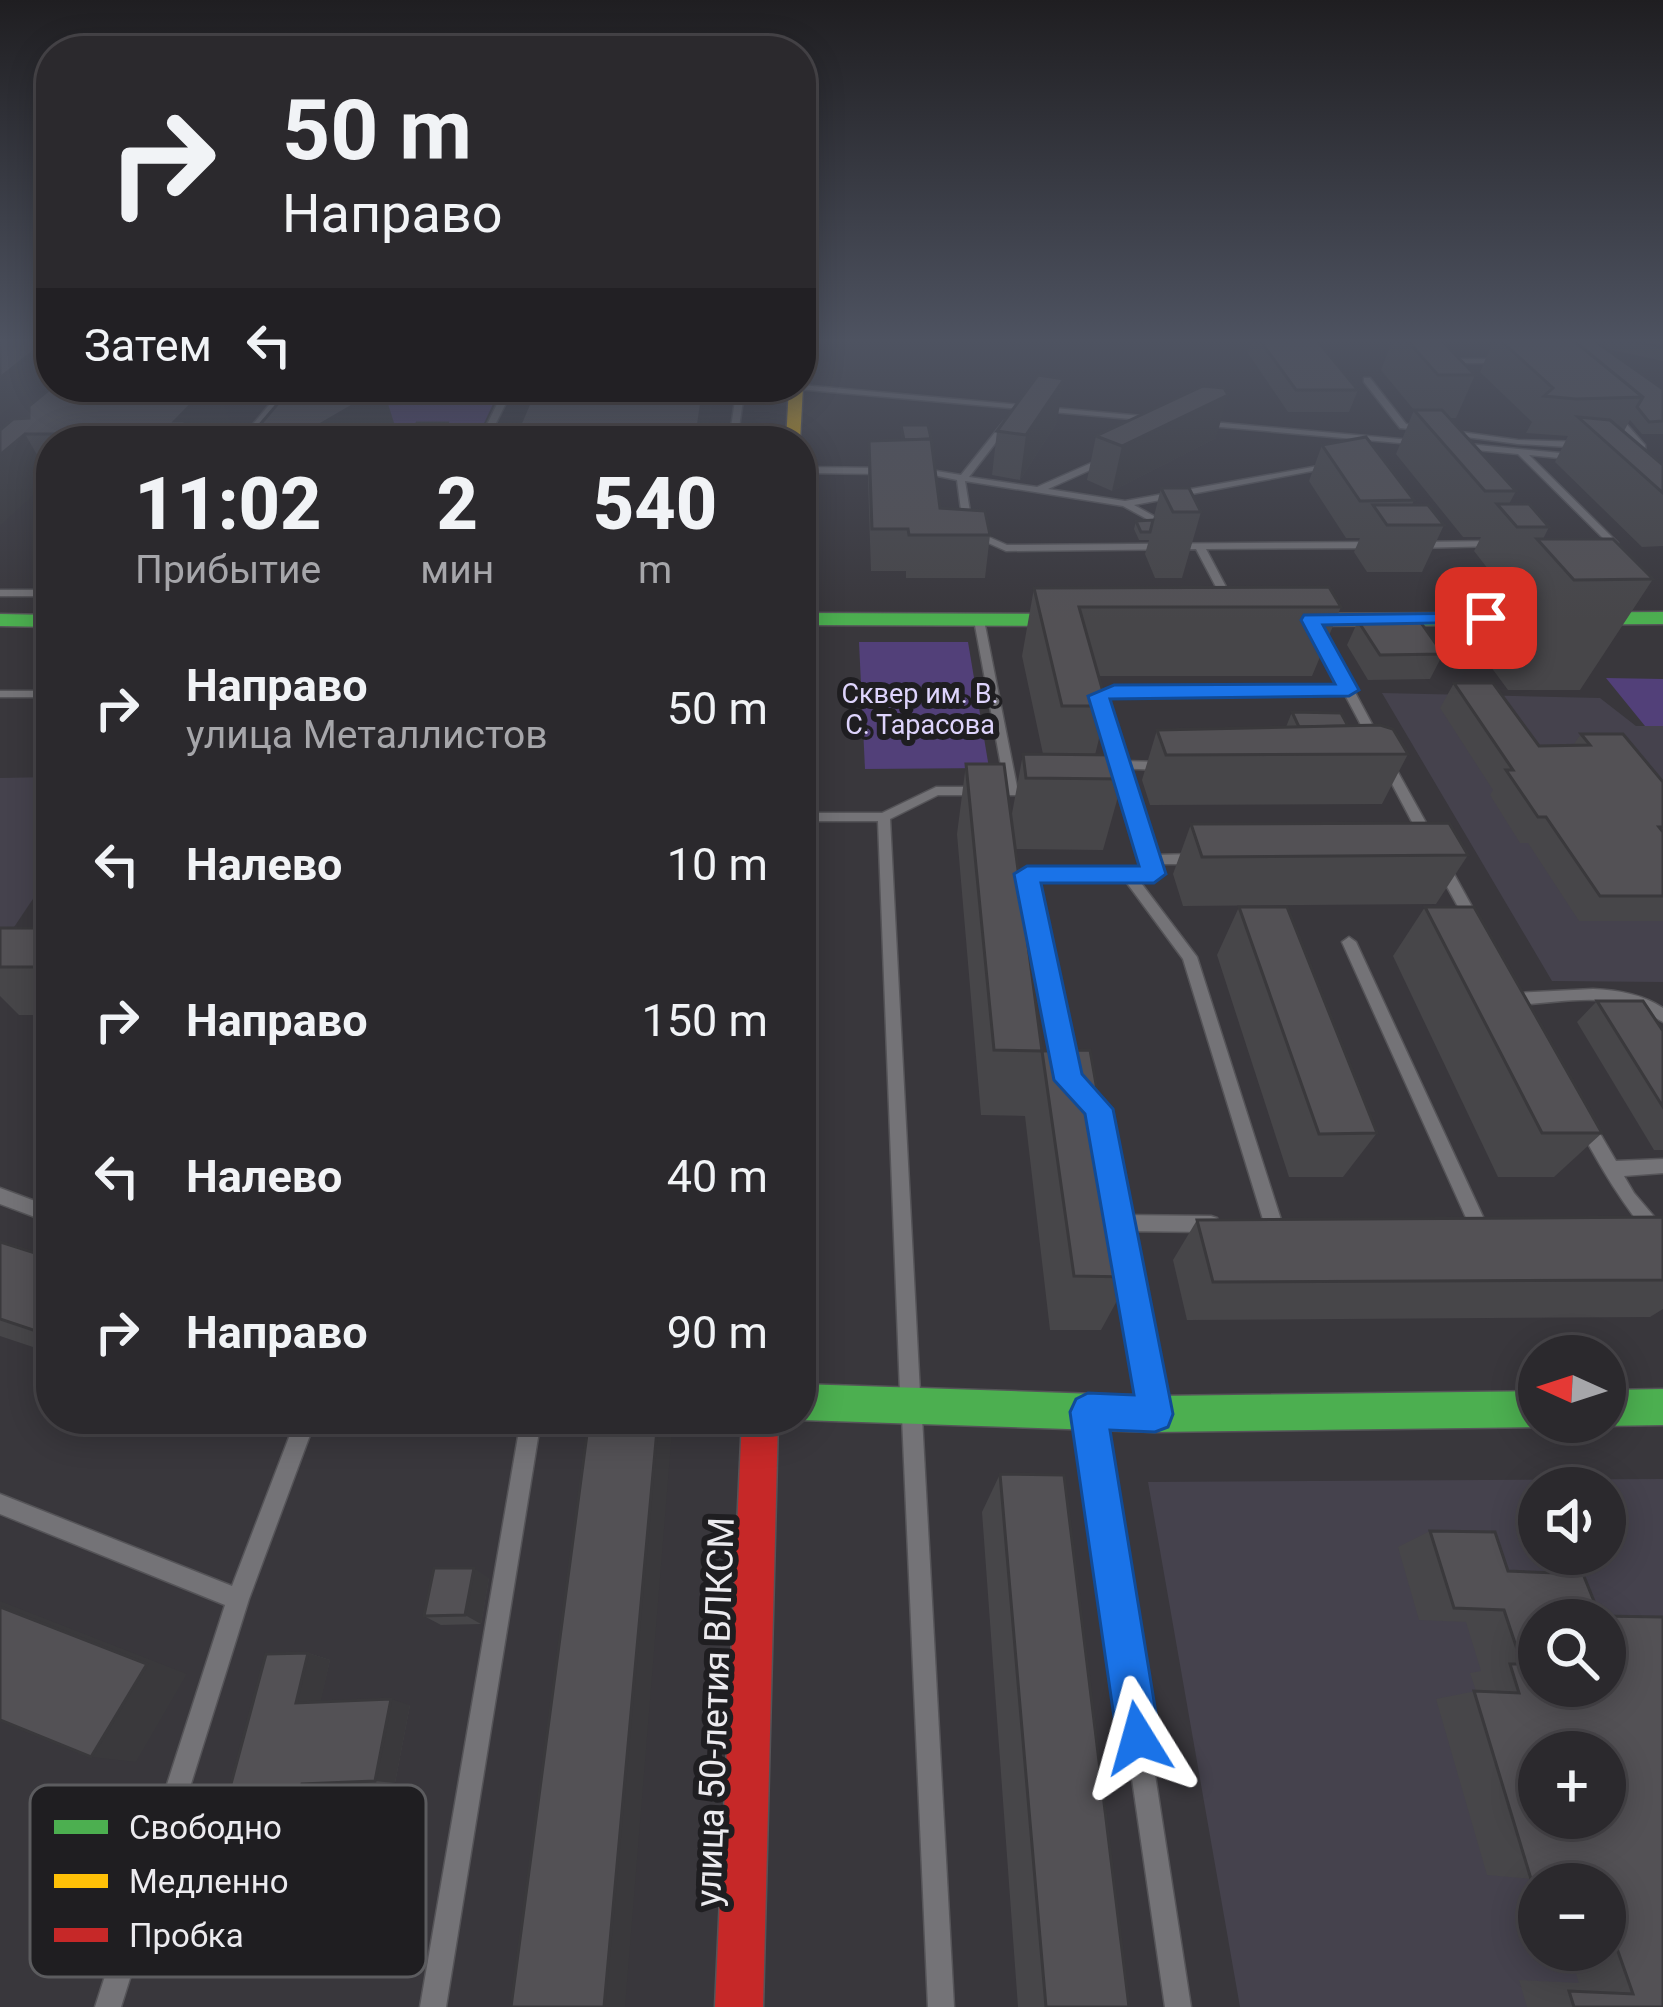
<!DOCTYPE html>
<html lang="ru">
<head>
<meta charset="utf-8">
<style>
	:root { --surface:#2b292d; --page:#333135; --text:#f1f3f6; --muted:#a6a6aa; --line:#474549 }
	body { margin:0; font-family:Roboto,sans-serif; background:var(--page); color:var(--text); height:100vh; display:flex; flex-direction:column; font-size:45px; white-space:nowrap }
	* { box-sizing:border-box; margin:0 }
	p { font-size:39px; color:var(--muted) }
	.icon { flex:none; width:66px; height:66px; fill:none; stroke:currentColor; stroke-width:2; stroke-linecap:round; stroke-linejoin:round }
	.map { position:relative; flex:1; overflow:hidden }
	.drawer { position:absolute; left:36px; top:426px; width:780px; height:1008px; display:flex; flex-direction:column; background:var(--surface); border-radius:48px; box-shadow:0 6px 30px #0003,0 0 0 3px var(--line) }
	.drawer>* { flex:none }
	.hud { position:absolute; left:36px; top:36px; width:780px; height:366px; border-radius:48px; box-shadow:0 6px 30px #0003,0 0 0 3px var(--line); background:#2b292d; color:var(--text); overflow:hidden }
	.needle { width:78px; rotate:273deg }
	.tools { position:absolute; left:1518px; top:1335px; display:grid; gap:24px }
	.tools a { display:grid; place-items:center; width:108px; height:108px; border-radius:50%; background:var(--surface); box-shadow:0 6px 30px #0003,0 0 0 3px var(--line); font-size:60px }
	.pin { position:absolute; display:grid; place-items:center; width:102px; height:102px; color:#fff; margin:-51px; border-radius:24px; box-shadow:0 6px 18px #0006 }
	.me { position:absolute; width:132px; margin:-66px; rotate:352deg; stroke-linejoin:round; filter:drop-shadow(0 0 9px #0008) }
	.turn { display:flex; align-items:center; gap:42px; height:252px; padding:0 48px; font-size:54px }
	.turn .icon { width:156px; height:156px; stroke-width:2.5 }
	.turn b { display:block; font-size:84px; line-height:102px }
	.then { display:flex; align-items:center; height:114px; padding:0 48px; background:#0003; gap:24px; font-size:45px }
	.eta { display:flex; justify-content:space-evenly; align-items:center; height:204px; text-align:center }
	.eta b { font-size:72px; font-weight:800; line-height:84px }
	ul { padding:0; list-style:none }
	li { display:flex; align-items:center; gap:36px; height:156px; padding:0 48px }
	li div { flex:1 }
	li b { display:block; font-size:45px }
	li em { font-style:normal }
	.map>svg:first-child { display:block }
</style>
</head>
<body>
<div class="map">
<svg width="1663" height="2007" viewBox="0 0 1663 2007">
	<rect width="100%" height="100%" fill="#39373c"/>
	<g fill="#45424d" fill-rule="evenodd">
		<polygon points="1382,693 1600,698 1636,726 1663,726 1663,982 1552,981"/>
		<polygon points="51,777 51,872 0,948 0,778"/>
		<path d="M1663,1479v528h-423l-92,-525zM1539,1488h66v66h-66zM1539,1620h66v66h-66zM1539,1752h66v66h-66zM1539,1884h66v66h-66z"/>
	</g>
	<g fill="#524079">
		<polygon points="493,404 477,438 287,440 313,406"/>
		<polygon points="859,642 968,642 989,768 865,769"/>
		<polygon points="1606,678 1663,679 1663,726 1645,726"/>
	</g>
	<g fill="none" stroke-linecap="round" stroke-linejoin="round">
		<defs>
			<g id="lane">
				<polygon points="1444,359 1504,359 1508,361 1504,363 1441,363"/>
				<polygon points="1364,378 1370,378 1406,424 1426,427 1426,431 1400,428 1364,382"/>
				<polygon points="801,385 1153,417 1157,419 1153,421 797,389 793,387 801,387"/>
				<polygon points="284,387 292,387 247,441 239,441"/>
				<polygon points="506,387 514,387 487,441 479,441 499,400 369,400 365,398 369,396 502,396"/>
				<polygon points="737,387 745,387 737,441 729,441"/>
				<polygon points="1609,411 1615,411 1645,445 1646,463 1635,465 1635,461 1639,460 1637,445 1609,415"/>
				<polygon points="1004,421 1011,423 969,477 1037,487 1107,456 1111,459 1110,461 1048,489 1125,501 1329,464 1333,467 1134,505 1170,525 1170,529 1167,530 1123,506 965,481 973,530 1007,545 1374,542 1379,545 1374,548 1206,549 1234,602 1229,605 1224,602 1196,549 1006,551 964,532 957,480 914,471 918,468 961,475"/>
				<polygon points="1201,421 1422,441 1426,443 1422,445 1198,425 1197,423"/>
				<polygon points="1447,430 1518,440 1584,442 1588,445 1584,448 1518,444 1444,434 1444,430"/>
				<polygon points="1458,443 1581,455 1582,457 1578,460 1529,455 1618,543 1610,545 1518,454 1455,448 1454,446"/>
				<polygon points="801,467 888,468 892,471 888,474 801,473"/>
				<polygon points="1494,541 1497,542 1497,546 1416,548 1411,545 1416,542"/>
				<rect x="0" y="590" width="51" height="6"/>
				<polygon points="975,618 984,620 1017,787 1032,787 1038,791 1032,795 938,795 890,819 920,1393 917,1400 910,1403 903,1400 900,1393 878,821 801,821 801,813 882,813 936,787 1005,787 974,620"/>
				<polygon points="1315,624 1320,627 1380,739 1378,742 1370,742 1344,693 1114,694 1104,698 1122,761 1163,762 1169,766 1163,770 1113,768 1092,696 1094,694 1113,688 1341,687 1310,627"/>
				<rect x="0" y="691" width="51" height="6"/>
				<polygon points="1388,761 1394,765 1435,839 1433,842 1428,843 1421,839 1382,765"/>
				<polygon points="1125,788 1131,792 1154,855 1194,854 1201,859 1194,864 1157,864 1161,874 1159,877 1138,879 1197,957 1283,1226 1280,1232 1274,1234 1268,1232 1265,1226 1183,959 1124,879 1035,879 1074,1067 1072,1072 1066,1073 1060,1072 1058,1067 1020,874 1027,869 1146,869 1119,792"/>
				<polygon points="1442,860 1449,865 1481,923 1479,927 1474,928 1467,923 1435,865"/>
				<polygon points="1349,937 1356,942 1484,1219 1487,1225 1484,1231 1478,1233 1472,1231 1342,942"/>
				<path d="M1593,989c25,1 49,5 70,19v14c-12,-6 -23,-14 -36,-18 -35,-9 -75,-1 -111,1l-5,-2 -2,-4 2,-4 5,-2z"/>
				<path d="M1585,1116l6,2 25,43 47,-2v14l-39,3 10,17 29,34v21l-6,-2c-34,-41 -56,-77 -80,-123l2,-5z"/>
				<polygon points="0,1188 51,1207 51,1223 0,1204"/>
				<polygon points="1120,1215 1211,1216 1217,1218 1220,1224 1217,1230 1211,1232 1120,1231 1114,1229 1111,1223 1114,1217"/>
				<polygon points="1126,1247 1132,1249 1135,1255 1163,1403 1160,1410 1153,1413 1146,1410 1143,1403 1117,1255 1120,1249"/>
				<polygon points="912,1407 919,1410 922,1417 954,2007 928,2007 902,1417 905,1410"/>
				<polygon points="1091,1416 1098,1419 1101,1426 1191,2007 1165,2007 1081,1426 1084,1419"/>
				<polygon points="296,1419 316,1419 249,1599 121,2007 95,2007 225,1605 0,1514 0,1494 232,1586"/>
				<polygon points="521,1419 541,1419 446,2007 420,2007"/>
			</g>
			<g id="fast">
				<polygon points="1663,612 1663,624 1278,626 1269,620 1278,614"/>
				<polygon points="801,613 1086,614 1095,620 1086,626 801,625"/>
				<polygon points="0,614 51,615 51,627 0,626"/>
				<polygon points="801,1384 1155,1396 1539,1391 1539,1422 1551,1422 1539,1427 1155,1432 801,1420"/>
				<polygon points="1663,1389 1663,1425 1605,1426 1596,1422 1605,1422 1605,1390"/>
			</g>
			<polygon id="slow" points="801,384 803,387 800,441 786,441 789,387"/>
			<polygon id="jam" points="742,1419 778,1419 763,2007 715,2007"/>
		</defs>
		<use href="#lane" stroke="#555458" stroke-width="3"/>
		<use href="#fast" stroke="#555458" stroke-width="3"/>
		<use href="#slow" stroke="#555458" stroke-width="3"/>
		<use href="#jam" stroke="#555458" stroke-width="3"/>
		<use href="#lane" fill="#747377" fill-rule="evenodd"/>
		<use href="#fast" fill="#4caf50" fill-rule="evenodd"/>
		<use href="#slow" fill="#ffc107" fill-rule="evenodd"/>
		<use href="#jam" fill="#c62828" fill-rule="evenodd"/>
	</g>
	<g fill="#474649">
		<polygon points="1252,339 1316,339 1358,390 1349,412 1288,412 1248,353"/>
		<polygon points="1393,339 1440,339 1475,375 1456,418 1450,418 1516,491 1509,504 1549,527 1543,539 1653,579 1580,690 1508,690 1477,648 1518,574 1492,574 1474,551 1481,537 1463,537 1396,454 1414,410 1381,370"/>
		<polygon points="1494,339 1663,339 1663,361 1607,349 1663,389 1663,434 1642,434 1630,420 1624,431 1663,465 1663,546 1642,547 1555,462 1568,436 1526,433 1532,422 1480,372"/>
		<polygon points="467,387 495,387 493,392 468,392"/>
		<polygon points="714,387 706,441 513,441"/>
		<polygon points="1057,422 1020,480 992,475 997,431"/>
		<polygon points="232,424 217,441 51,441 51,479 0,430"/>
		<polygon points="901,425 934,452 940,508 990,535 985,578 906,578 906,571 871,571 868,482 869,441 902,440"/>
		<polygon points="1096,436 1216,438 1112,491 1087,480"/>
		<polygon points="1322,445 1414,500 1412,505 1444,525 1422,572 1367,572 1354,552 1360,538 1346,538 1309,481"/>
		<polygon points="1161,488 1201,512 1182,578 1155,578 1145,554 1149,540 1139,540 1134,529 1136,521 1153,520"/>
		<polygon points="1034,588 1341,607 1312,676 1098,676 1107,706 1095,755 1123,779 1103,850 1015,849 1042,1051 1130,1277 1101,1330 1050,1330 1025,1116 981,1115 957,834 966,764 1011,819 1023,754 1043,754 1022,656"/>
		<polygon points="1358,621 1443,654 1430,679 1368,680 1347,645"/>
		<polygon points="1454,683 1539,746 1573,745 1581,734 1663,782 1663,921 1579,921 1528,843 1520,843 1490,795 1493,790 1440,708"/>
		<polygon points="1292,712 1408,754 1382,804 1150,805 1142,780 1157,730 1286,727"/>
		<polygon points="1191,824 1468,855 1436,904 1183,906 1173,874"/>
		<polygon points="1239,907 1377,1133 1343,1177 1289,1177 1217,955"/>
		<polygon points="1425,907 1602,1133 1554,1177 1498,1177 1393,956"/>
		<polygon points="0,928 51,928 51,1015 19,1015 0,996"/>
		<polygon points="1597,1001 1663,1031 1663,1150 1654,1150 1577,1022"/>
		<polygon points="1663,1217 1663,1309 1650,1317 1187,1320 1173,1260 1197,1220"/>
		<polygon points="0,1242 51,1258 51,1353 0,1336"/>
		<polygon points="1000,1474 1129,2007 1018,2007 982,1512"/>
		<polygon points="1430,1531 1495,1532 1663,2007 1527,2007 1519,1980 1579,1983 1568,1950 1605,1950 1605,1884 1539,1884 1539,1905 1531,1879 1487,1875 1436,1699 1476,1691 1470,1673 1481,1671 1466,1622 1419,1620 1398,1547"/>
		<polygon points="489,1578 481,1624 441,1625 424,1616"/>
		<polygon points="308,1653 330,1660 320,1702 410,1705 395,1783 325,1786 318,1818 221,1821"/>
	</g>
	<g fill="#3a393c">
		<polygon points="49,339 51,374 0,416 0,378"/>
		<polygon points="1064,379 1057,422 1020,480 1026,435"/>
		<polygon points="208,387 217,387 232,424 217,441 168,441 175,421"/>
		<polygon points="704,387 714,387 706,441 696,441"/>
		<polygon points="383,388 396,429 377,441 299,441 297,438"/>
		<polygon points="1228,395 1216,438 1112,491 1122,446"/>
		<polygon points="447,423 452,441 437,441"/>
		<polygon points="25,434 51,479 0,526 0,455"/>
		<polygon points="658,1419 673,1419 625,2007 604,2007"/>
		<polygon points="474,1568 489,1578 481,1624 465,1615"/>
		<polygon points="0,1601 187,1674 136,1762 91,1757 0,1607"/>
		<polygon points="308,1653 330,1660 319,1709 296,1703"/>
		<polygon points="391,1699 410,1705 395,1783 375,1781"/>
		<polygon points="302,1784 325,1786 318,1818 294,1818"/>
	</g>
	<g fill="#535155" stroke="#3a393c" stroke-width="3" fill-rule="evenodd">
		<polygon points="0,339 49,339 0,378"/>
		<polygon points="1259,339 1316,339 1358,390 1296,390"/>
		<polygon points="1406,339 1440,339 1475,375 1438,375"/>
		<polygon points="1499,339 1572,339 1643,397 1576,399 1544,396 1553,388"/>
		<polygon points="1572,339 1592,339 1663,389 1663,421 1649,422 1637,407 1643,397"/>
		<polygon points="1621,339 1663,339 1663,347"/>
		<polygon points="1038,375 1064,379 1026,435 997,431"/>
		<polygon points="1203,386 1224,388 1228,395 1122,446 1096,436"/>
		<polygon points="52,387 208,387 175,421 187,421 168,441 138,441 145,434 25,434 0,455 0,430 13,419 29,418 29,406"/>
		<polygon points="292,387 382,387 383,388 297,438 281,438 278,441 246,441"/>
		<polygon points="536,387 704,387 696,441 669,441 669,438 540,438 539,441 513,441"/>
		<polygon points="1414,410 1442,410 1516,491 1485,491"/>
		<polygon points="1578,417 1610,420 1663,465 1663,493"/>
		<polygon points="417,423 447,423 437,441 406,441"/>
		<polygon points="901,425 928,425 934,452 932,452 931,439 904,440"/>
		<polygon points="1366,437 1414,500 1360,501 1322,445"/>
		<polygon points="931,439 940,508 985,511 990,535 909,535 908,529 872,529 869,441"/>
		<polygon points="1161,488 1189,488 1201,512 1173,512"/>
		<polygon points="1497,504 1529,504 1549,527 1517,527"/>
		<polygon points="1373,505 1428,505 1444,525 1387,525"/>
		<polygon points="1153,520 1150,532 1141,532 1136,521"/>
		<polygon points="1537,539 1613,539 1653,579 1574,580"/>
		<polygon points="1329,587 1341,607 1079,607 1107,706 1062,706 1034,588"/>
		<polygon points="1419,620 1443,654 1380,655 1358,621"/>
		<polygon points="1454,683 1493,683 1539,746 1590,745 1581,734 1623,734 1663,782 1663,827 1659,827 1663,832 1663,896 1600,896 1546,817 1538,817 1506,770 1513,770"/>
		<polygon points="1292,712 1341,713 1348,726 1299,727"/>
		<polygon points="1380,725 1393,729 1408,754 1166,755 1157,730"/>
		<polygon points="1023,754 1117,755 1123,779 1026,778"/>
		<polygon points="966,764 1004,764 1042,1051 994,1050"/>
		<polygon points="1449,823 1468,855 1202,857 1191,824"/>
		<polygon points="1239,907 1287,907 1377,1133 1319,1134"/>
		<polygon points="1425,907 1474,907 1602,1133 1542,1133"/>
		<rect x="0" y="928" width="51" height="39"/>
		<polygon points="1597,1001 1643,1001 1663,1031 1663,1107"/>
		<polygon points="1090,1050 1130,1277 1074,1276 1042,1051"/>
		<polygon points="1663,1217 1663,1280 1213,1282 1197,1220"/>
		<polygon points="0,1242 51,1258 51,1336 0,1319"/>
		<polygon points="589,1419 658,1419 604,2007 511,2007"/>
		<polygon points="1000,1474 1064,1475 1129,2007 1046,2007"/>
		<path d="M1430,1531l65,1 13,39 75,3 17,42 63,1v390h-89l-5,-16 64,3 -24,-68h-4v-42h-25l-2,-4 -47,-1 -57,-188 45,2 -9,-29h12l-18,-54 -50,-2zM1539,1620h66v66h-66zM1539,1752h66v66h-66z"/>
		<polygon points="434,1568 474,1568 465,1615 424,1616"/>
		<polygon points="0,1607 147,1664 91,1757 0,1720"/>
		<polygon points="308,1653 296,1703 391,1699 375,1781 302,1784 294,1818 221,1821 266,1654"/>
	</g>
	<linearGradient id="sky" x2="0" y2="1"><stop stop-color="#1f1e21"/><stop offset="0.55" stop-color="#4e5361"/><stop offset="1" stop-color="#4e5361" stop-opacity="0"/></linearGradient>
	<rect width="1663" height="620" fill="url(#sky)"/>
	<polygon fill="#1a73e8" stroke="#114b97" stroke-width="3" points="1486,613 1496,618 1493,622 1323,625 1359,690 1349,696 1110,699 1166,874 1154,883 1041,883 1082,1074 1113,1109 1173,1414 1168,1427 1155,1432 1110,1430 1160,1738 1153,1754 1138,1760 1123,1754 1117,1738 1070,1412 1076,1399 1088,1393 1134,1395 1085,1114 1054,1080 1014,874 1027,866 1139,866 1088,696 1114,685 1335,684 1301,620 1304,615"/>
	<g text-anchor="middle" stroke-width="12" stroke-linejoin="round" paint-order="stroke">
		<g font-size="27" fill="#ded4fc" stroke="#1f1e21">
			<text x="920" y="703">Сквер им. В.<tspan x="920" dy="31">С. Тарасова</tspan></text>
		</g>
		<g font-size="36" fill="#ecebef" stroke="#1f1e21">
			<text transform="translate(714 1712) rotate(-88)" y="13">улица 50-летия ВЛКСМ</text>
		</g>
	</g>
	<rect x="30" y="1785" width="396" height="192" rx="18" fill="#1f1e21" stroke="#5c5c5f" stroke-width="3"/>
	<rect x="54" y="1820" width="54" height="14" fill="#4caf50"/>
	<rect x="54" y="1874" width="54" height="14" fill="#ffc107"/>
	<rect x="54" y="1928" width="54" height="14" fill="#c62828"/>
	<g font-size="33" fill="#ecebef">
		<text x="129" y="1839">Свободно</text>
		<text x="129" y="1893">Медленно</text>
		<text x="129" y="1947">Пробка</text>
	</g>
</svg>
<div class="tools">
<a><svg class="needle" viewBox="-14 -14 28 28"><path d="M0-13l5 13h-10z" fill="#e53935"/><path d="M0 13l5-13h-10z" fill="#a6a6aa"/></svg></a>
<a><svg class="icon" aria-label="sound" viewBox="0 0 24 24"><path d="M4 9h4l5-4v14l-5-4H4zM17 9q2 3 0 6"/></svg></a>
<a><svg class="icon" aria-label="search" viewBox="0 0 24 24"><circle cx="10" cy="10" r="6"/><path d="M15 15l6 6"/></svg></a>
<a>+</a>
<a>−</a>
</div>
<div class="pin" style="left:1486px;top:618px;background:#d93025"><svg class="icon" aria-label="arrive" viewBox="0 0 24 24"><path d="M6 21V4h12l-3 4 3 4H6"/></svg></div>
<svg class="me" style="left:1138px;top:1738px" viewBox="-20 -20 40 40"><path d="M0-17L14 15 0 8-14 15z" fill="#1a73e8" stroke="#fff" stroke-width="4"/></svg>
<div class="hud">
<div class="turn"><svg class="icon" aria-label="right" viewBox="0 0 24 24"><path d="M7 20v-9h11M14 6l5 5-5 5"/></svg><div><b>50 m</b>Направо</div></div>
<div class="then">Затем<svg class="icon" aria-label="left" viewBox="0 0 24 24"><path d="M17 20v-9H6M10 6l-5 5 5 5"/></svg></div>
</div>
<section class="drawer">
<div class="eta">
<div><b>11:02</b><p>Прибытие</p></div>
<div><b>2</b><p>мин</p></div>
<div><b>540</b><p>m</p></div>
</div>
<ul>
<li><svg class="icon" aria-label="right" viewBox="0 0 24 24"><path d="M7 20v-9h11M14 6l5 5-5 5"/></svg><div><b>Направо</b><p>улица Металлистов</p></div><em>50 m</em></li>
<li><svg class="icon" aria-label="left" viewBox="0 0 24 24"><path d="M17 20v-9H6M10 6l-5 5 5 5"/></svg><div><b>Налево</b></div><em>10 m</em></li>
<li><svg class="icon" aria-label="right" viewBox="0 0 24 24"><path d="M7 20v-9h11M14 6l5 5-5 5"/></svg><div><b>Направо</b></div><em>150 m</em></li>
<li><svg class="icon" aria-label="left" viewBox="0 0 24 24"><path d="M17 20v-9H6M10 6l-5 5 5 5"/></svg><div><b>Налево</b></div><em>40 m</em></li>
<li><svg class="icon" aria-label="right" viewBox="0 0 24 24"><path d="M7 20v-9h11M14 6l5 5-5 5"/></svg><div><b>Направо</b></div><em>90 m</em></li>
</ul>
</section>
</div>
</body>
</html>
